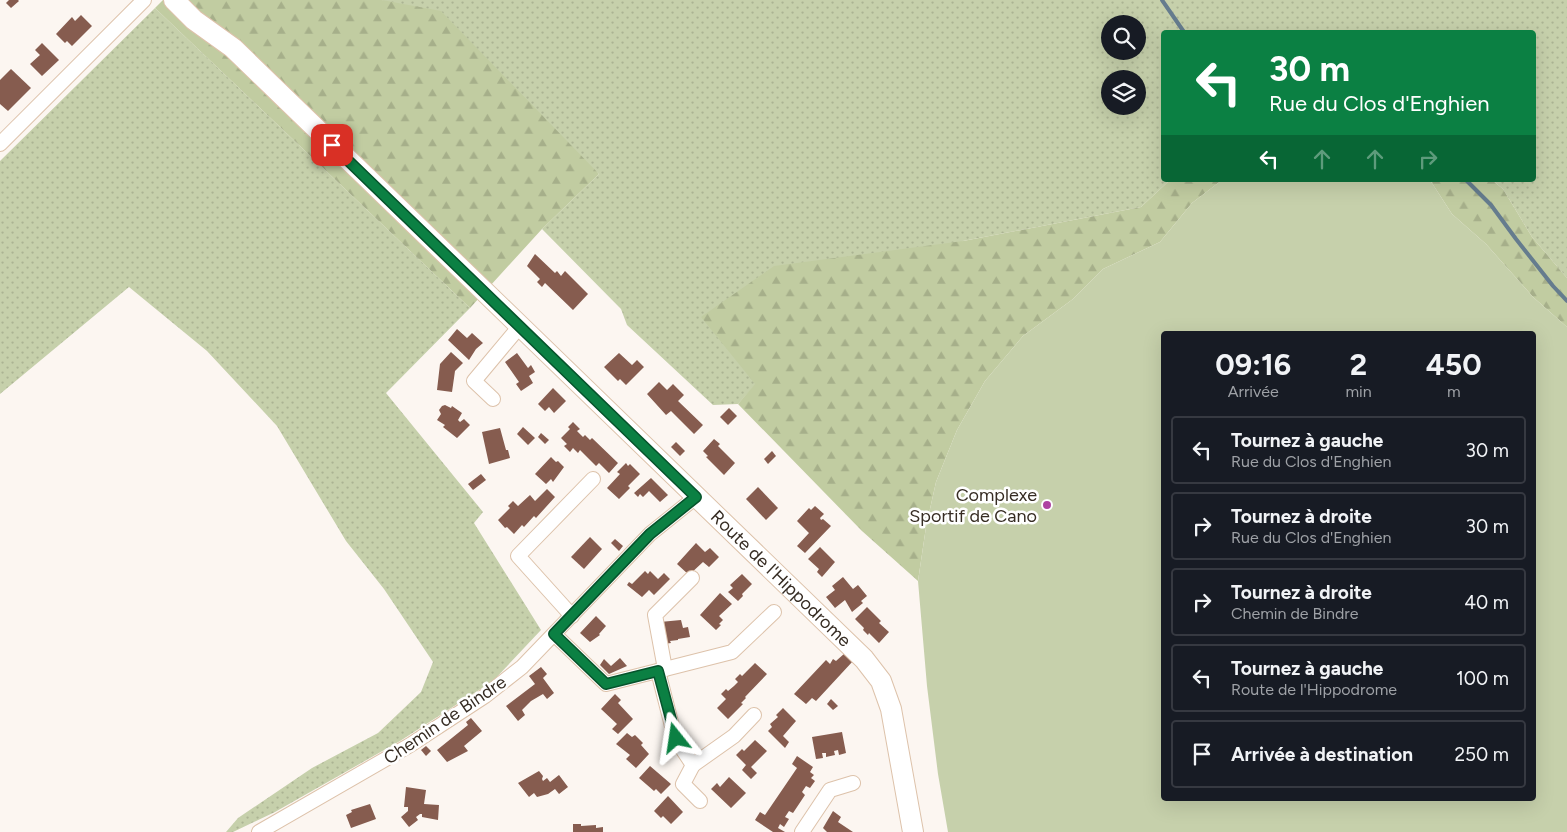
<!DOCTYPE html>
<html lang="fr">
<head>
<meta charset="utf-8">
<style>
	:root { --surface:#171b24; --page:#242831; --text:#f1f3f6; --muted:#9ea1a6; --line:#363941 }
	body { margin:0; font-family:Figtree,sans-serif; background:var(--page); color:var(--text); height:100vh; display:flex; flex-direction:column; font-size:19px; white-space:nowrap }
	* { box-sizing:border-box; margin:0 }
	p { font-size:16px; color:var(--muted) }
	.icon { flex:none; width:28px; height:28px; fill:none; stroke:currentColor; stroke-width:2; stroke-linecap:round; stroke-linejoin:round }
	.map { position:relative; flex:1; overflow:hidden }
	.panel { position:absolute; left:1161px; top:331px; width:375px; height:470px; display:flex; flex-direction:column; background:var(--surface); border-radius:5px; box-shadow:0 5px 20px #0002 }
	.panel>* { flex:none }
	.banner { position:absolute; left:1161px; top:30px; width:375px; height:152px; border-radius:5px; box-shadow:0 5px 20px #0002; background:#0b8043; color:#fff; overflow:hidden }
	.controls { position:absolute; left:1101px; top:15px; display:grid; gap:10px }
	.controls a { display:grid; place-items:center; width:45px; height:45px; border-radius:50%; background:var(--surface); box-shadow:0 5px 20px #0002; font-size:25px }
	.pin { position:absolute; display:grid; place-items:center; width:42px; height:42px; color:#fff; margin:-21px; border-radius:10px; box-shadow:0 2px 8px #0006 }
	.me { position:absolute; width:55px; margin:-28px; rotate:345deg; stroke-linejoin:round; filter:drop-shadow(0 0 4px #0008) }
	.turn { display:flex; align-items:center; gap:18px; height:105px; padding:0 25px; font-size:22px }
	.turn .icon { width:65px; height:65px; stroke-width:2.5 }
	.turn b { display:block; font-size:35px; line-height:42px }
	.lanes { display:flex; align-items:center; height:48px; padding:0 25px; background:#0003; justify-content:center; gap:25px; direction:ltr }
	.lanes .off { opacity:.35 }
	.eta { display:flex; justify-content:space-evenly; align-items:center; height:85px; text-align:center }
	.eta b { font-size:30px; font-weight:700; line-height:35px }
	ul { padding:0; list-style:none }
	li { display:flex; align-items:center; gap:15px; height:68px; margin:0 10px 8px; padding:0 15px; border:2px solid var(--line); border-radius:5px }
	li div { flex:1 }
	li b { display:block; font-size:19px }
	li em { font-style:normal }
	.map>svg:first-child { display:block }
</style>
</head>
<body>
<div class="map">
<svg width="1567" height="832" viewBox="0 0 1567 832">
	<defs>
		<pattern id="grass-dots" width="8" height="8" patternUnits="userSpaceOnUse" patternTransform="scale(1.25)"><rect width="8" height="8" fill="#c6d0ab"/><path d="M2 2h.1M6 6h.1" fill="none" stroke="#abb393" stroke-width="1.8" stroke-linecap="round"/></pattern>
		<pattern id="forest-firs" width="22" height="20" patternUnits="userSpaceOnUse" patternTransform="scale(1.25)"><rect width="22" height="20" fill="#c1cca1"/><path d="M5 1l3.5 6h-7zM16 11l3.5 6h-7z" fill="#a6af8a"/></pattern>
	</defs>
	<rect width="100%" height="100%" fill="#fcf6f1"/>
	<g fill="url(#grass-dots)" fill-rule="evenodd">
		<path d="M382,0h1185v278l-35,-41 -29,-48 -11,-9h42v-148h-370v148h6l-29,27 -178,34 -207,143 -18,20 -25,1 -86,-80 -6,-16 -79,-80 57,-55zM1110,24h28v27h-28zM1110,79h28v27h-28z"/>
		<polygon points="155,8 470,308 386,393 483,512 474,523 541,630 493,681 400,741 275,812 233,832 226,832 238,818 312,768 378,733 421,692 433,662 384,589 346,541 277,426 207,351 129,287 0,394 0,161"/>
	</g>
	<g fill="url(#forest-firs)">
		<polygon points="163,0 382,0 441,11 599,174 542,229 470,308 155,8"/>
		<polygon points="1170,180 1222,180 1192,203 1160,242 1103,269 1073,299 1023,336 985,381 957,430 936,482 926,527 918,581 862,531 738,404 755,384 701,317 774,266 963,241 1141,207"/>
		<polygon points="1430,180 1492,180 1503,189 1532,237 1567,278 1567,327 1533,297 1486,244 1452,214"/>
	</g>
	<path fill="#c6d0ab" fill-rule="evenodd" d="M1222,180h208l22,34 34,30 47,53 34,30v505h-619l-10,-58 -11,-88 -9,-105 8,-54 10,-45 21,-52 28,-49 38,-45 50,-37 30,-30 57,-27 32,-39zM1164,334h370v465h-370z"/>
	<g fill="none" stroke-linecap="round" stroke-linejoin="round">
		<g stroke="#657c8e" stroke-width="4">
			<polyline points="1162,0 1184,32"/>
			<polyline points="1466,180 1491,205 1516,239 1553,286 1567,301"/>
		</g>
	</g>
	<g fill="#865c4f">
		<polygon points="9,0 18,0 19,1 11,8 6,3"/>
		<polygon points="81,15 92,26 72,46 67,41 65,43 56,34 72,17 75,21"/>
		<polygon points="42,43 59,60 42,76 30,64 40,55 35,50"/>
		<polygon points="11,69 31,88 8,111 0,104 0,80"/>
		<polygon points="535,254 555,273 557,271 561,276 565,271 588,294 573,310 545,283 542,287 537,282 540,279 527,266"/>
		<polygon points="457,329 467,338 472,333 483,343 476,349 469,360 448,340"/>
		<polygon points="451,352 463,363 455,371 452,392 437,390 440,364"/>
		<polygon points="517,353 528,368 531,365 535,372 529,376 533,383 521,391 516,384 519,382 505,362"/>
		<polygon points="619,353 632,365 637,360 644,367 626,385 620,379 618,381 604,367"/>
		<polygon points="659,382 667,390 673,384 684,395 678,401 703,425 694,434 671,411 666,415 647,394"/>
		<polygon points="553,388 566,401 554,413 549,407 545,411 538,404"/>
		<polygon points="445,405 451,408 452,406 462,413 458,420 460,422 464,419 470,425 457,438 443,427 445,425 437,420 441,414 439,410 442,406"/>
		<polygon points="729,408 737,416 728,425 720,417"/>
		<polygon points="573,422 580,429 577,431 583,437 585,435 590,440 592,438 618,463 609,473 599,463 596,466 580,450 578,453 573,448 570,452 564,446 567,444 561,438 570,429 568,427"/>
		<polygon points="523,427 535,438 528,445 517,434"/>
		<polygon points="500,428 506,450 508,450 510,458 489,464 482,432"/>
		<polygon points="541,433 549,440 545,444 538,437"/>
		<polygon points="714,439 720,444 718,446 735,463 724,475 706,457 708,456 703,451"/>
		<polygon points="676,442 685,451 680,456 671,447"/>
		<polygon points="772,451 776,456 768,464 764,459"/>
		<polygon points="551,457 556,462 558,461 564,467 553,482 551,479 546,484 535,474"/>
		<polygon points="626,463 628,466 630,464 640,474 628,486 630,488 619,499 607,488 620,474 617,472"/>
		<polygon points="481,474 486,480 473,490 468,484"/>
		<polygon points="651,478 668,495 660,502 649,491 643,497 640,494 638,497 634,493"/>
		<polygon points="758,487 778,508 766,520 746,499"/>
		<polygon points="547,489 555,497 536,518 534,516 524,527 522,525 514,534 507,527 505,528 498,520 510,508 508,506 513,501 518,506 530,495 535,501"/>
		<polygon points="815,506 824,514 820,518 821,520 823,519 831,526 805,553 797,546 809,533 797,521 809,508 811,510"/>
		<polygon points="590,537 602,549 584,569 571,557"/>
		<polygon points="615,539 623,546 619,551 611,543"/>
		<polygon points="696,543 705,552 710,548 719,557 709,567 703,562 689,575 677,564"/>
		<polygon points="820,547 835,562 822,577 817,572 819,569 808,559"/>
		<polygon points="645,571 648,574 650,571 658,579 664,573 670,579 654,595 649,590 642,597 627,585 629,582 632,584"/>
		<polygon points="742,574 752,584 742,594 743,596 738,601 728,592 733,588 730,585"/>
		<polygon points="843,577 853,589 858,585 867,596 861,601 863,603 852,612 845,600 835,608 826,597 835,590 832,586"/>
		<polygon points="720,593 732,604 719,616 723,620 719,624 721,625 716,630 700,615"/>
		<polygon points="867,607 881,621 879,623 889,632 879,643 869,633 868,635 863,630 864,628 855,619"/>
		<polygon points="596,616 606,626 599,634 600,635 590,642 580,633"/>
		<polygon points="681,620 683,628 688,627 690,637 678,639 678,640 670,641 671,643 664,644 660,622"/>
		<polygon points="845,653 853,661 816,701 812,698 806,704 794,694 826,660 830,664 833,659 836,661"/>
		<polygon points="620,658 627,666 609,674 600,665 604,659 611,666"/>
		<polygon points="755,663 767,674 745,697 746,698 741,703 743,704 728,719 717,708 726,699 721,694 726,689 728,691 734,686 738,682 735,679 740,674 742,676"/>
		<polygon points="541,667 547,674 543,678 554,693 547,699 543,694 531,701 522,710 525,715 518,721 506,706 535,684 529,676"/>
		<polygon points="615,694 621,700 618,703 633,719 618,734 612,729 617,724 601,709"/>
		<polygon points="831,699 838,706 833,710 827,704"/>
		<polygon points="783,708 796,721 783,736 789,742 785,748 768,731 772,727 770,724 778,717 776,715"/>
		<polygon points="471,718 482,731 464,746 468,751 447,762 437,750 468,725 466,722"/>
		<polygon points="842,732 846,753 839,755 838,750 834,751 835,755 826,757 826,753 822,753 823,758 816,759 812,737"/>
		<polygon points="627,733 632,737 635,735 643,743 641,745 649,754 636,768 626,759 630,755 616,744"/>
		<polygon points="755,740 767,751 751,767 757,773 751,779 742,770 746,765 736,755 742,749 744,751"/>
		<polygon points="426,746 431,751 426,756 421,750"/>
		<polygon points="797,756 813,767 810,772 814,775 811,778 815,781 810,788 806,786 802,792 805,795 793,813 789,811 785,817 789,819 784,827 780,824 778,828 785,832 773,832 755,820 760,812 765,815 797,768 792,764"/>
		<polygon points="650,766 671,784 661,794 656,789 654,791 639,778"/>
		<polygon points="539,771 543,776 542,779 543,781 547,778 550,782 559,775 568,787 559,794 555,789 548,794 537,797 534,793 529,797 518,783"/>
		<polygon points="729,777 746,793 731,808 711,789 717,783 720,787"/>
		<polygon points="406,787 426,790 424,804 439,805 438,820 422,817 422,814 420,814 416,817 418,820 409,827 401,817 408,811 408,807 404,807"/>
		<polygon points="668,796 683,812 671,824 663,816 661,818 654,811"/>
		<polygon points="370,804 376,819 351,828 346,815 352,812 351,810"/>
		<polygon points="833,811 841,817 838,822 853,832 827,832 823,828"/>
		<polygon points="573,824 581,824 581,826 596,825 596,828 603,827 603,832 573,832"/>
	</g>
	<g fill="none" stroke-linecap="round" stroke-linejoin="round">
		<defs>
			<g id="street">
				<polyline points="0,144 144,0"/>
				<polyline points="493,399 474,381 520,326"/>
				<polyline points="572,616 518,556 593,479"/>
				<polyline points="554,634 606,684 732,652 774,612"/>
				<polyline points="665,669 655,615 692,578"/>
				<polyline points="658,671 675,738 693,765 683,784 700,801"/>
				<polyline points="693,765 734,736 754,715"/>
				<polyline points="259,832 410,745 485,696 522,667 650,534 696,497"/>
				<polyline points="802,832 830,790 853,783"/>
			</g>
			<g id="secondary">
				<path id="s1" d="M174,0l20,20 39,28 631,611 17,22 10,28 22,123"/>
			</g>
		</defs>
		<use href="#street" stroke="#ddc2aa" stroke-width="16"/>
		<use href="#secondary" stroke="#ddc2aa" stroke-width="22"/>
		<use href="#street" stroke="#fff" stroke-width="14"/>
		<use href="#secondary" stroke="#fff" stroke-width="20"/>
	</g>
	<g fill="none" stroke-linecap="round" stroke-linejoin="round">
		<defs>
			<polyline id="route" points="332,145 696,497 650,534 554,634 606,684 658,671 676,738"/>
		</defs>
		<use href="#route" stroke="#07532c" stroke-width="12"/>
		<use href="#route" stroke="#0b8043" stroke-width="9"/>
	</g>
	<circle fill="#ae42a2" stroke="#fff" stroke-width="2" cx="1047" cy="505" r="5"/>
	<g text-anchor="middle" stroke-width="5" stroke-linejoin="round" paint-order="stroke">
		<g font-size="18" fill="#362c23" stroke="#fff" text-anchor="end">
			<text x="1037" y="501">Complexe<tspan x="1037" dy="21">Sportif de Cano</tspan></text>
		</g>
		<g font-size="18" fill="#362c23" stroke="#fff">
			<text dy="6" stroke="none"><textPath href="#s1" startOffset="839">Route de l'Hippodrome</textPath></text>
			<text transform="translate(445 720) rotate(-34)" y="6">Chemin de Bindre</text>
		</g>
	</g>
</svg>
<div class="controls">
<a><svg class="icon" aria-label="search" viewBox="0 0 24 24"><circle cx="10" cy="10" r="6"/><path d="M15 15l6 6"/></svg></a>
<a><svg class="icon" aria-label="layers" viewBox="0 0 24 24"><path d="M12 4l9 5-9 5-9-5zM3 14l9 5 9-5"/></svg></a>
</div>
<div class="pin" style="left:332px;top:145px;background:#d93025"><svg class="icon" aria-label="arrive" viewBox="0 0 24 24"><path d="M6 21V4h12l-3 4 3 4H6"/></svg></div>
<svg class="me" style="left:676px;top:738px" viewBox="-20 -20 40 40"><path d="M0-17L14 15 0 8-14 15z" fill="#0b8043" stroke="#fff" stroke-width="4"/></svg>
<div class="banner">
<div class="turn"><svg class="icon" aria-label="left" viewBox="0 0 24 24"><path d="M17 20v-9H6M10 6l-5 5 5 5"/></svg><div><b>30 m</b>Rue du Clos d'Enghien</div></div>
<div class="lanes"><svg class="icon" aria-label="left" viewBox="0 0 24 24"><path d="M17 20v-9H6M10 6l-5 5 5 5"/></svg><svg class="icon off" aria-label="ahead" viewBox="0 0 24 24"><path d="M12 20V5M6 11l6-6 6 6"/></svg><svg class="icon off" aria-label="ahead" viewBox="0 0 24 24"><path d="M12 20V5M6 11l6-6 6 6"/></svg><svg class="icon off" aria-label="right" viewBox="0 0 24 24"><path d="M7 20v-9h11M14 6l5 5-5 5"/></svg></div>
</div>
<section class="panel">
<div class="eta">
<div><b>09:16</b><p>Arrivée</p></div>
<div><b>2</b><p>min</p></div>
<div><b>450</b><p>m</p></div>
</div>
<ul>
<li><svg class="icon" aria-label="left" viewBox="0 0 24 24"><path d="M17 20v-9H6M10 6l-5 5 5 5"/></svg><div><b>Tournez à gauche</b><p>Rue du Clos d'Enghien</p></div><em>30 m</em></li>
<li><svg class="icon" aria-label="right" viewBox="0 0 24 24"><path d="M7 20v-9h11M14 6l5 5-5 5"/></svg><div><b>Tournez à droite</b><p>Rue du Clos d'Enghien</p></div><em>30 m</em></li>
<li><svg class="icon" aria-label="right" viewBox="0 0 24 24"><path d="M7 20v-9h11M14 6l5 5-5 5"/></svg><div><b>Tournez à droite</b><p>Chemin de Bindre</p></div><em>40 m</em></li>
<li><svg class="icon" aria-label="left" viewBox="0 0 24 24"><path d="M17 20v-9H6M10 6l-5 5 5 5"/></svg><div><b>Tournez à gauche</b><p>Route de l'Hippodrome</p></div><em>100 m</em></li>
<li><svg class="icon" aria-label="arrive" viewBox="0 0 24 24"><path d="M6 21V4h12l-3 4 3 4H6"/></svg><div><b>Arrivée à destination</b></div><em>250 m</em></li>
</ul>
</section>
</div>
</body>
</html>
